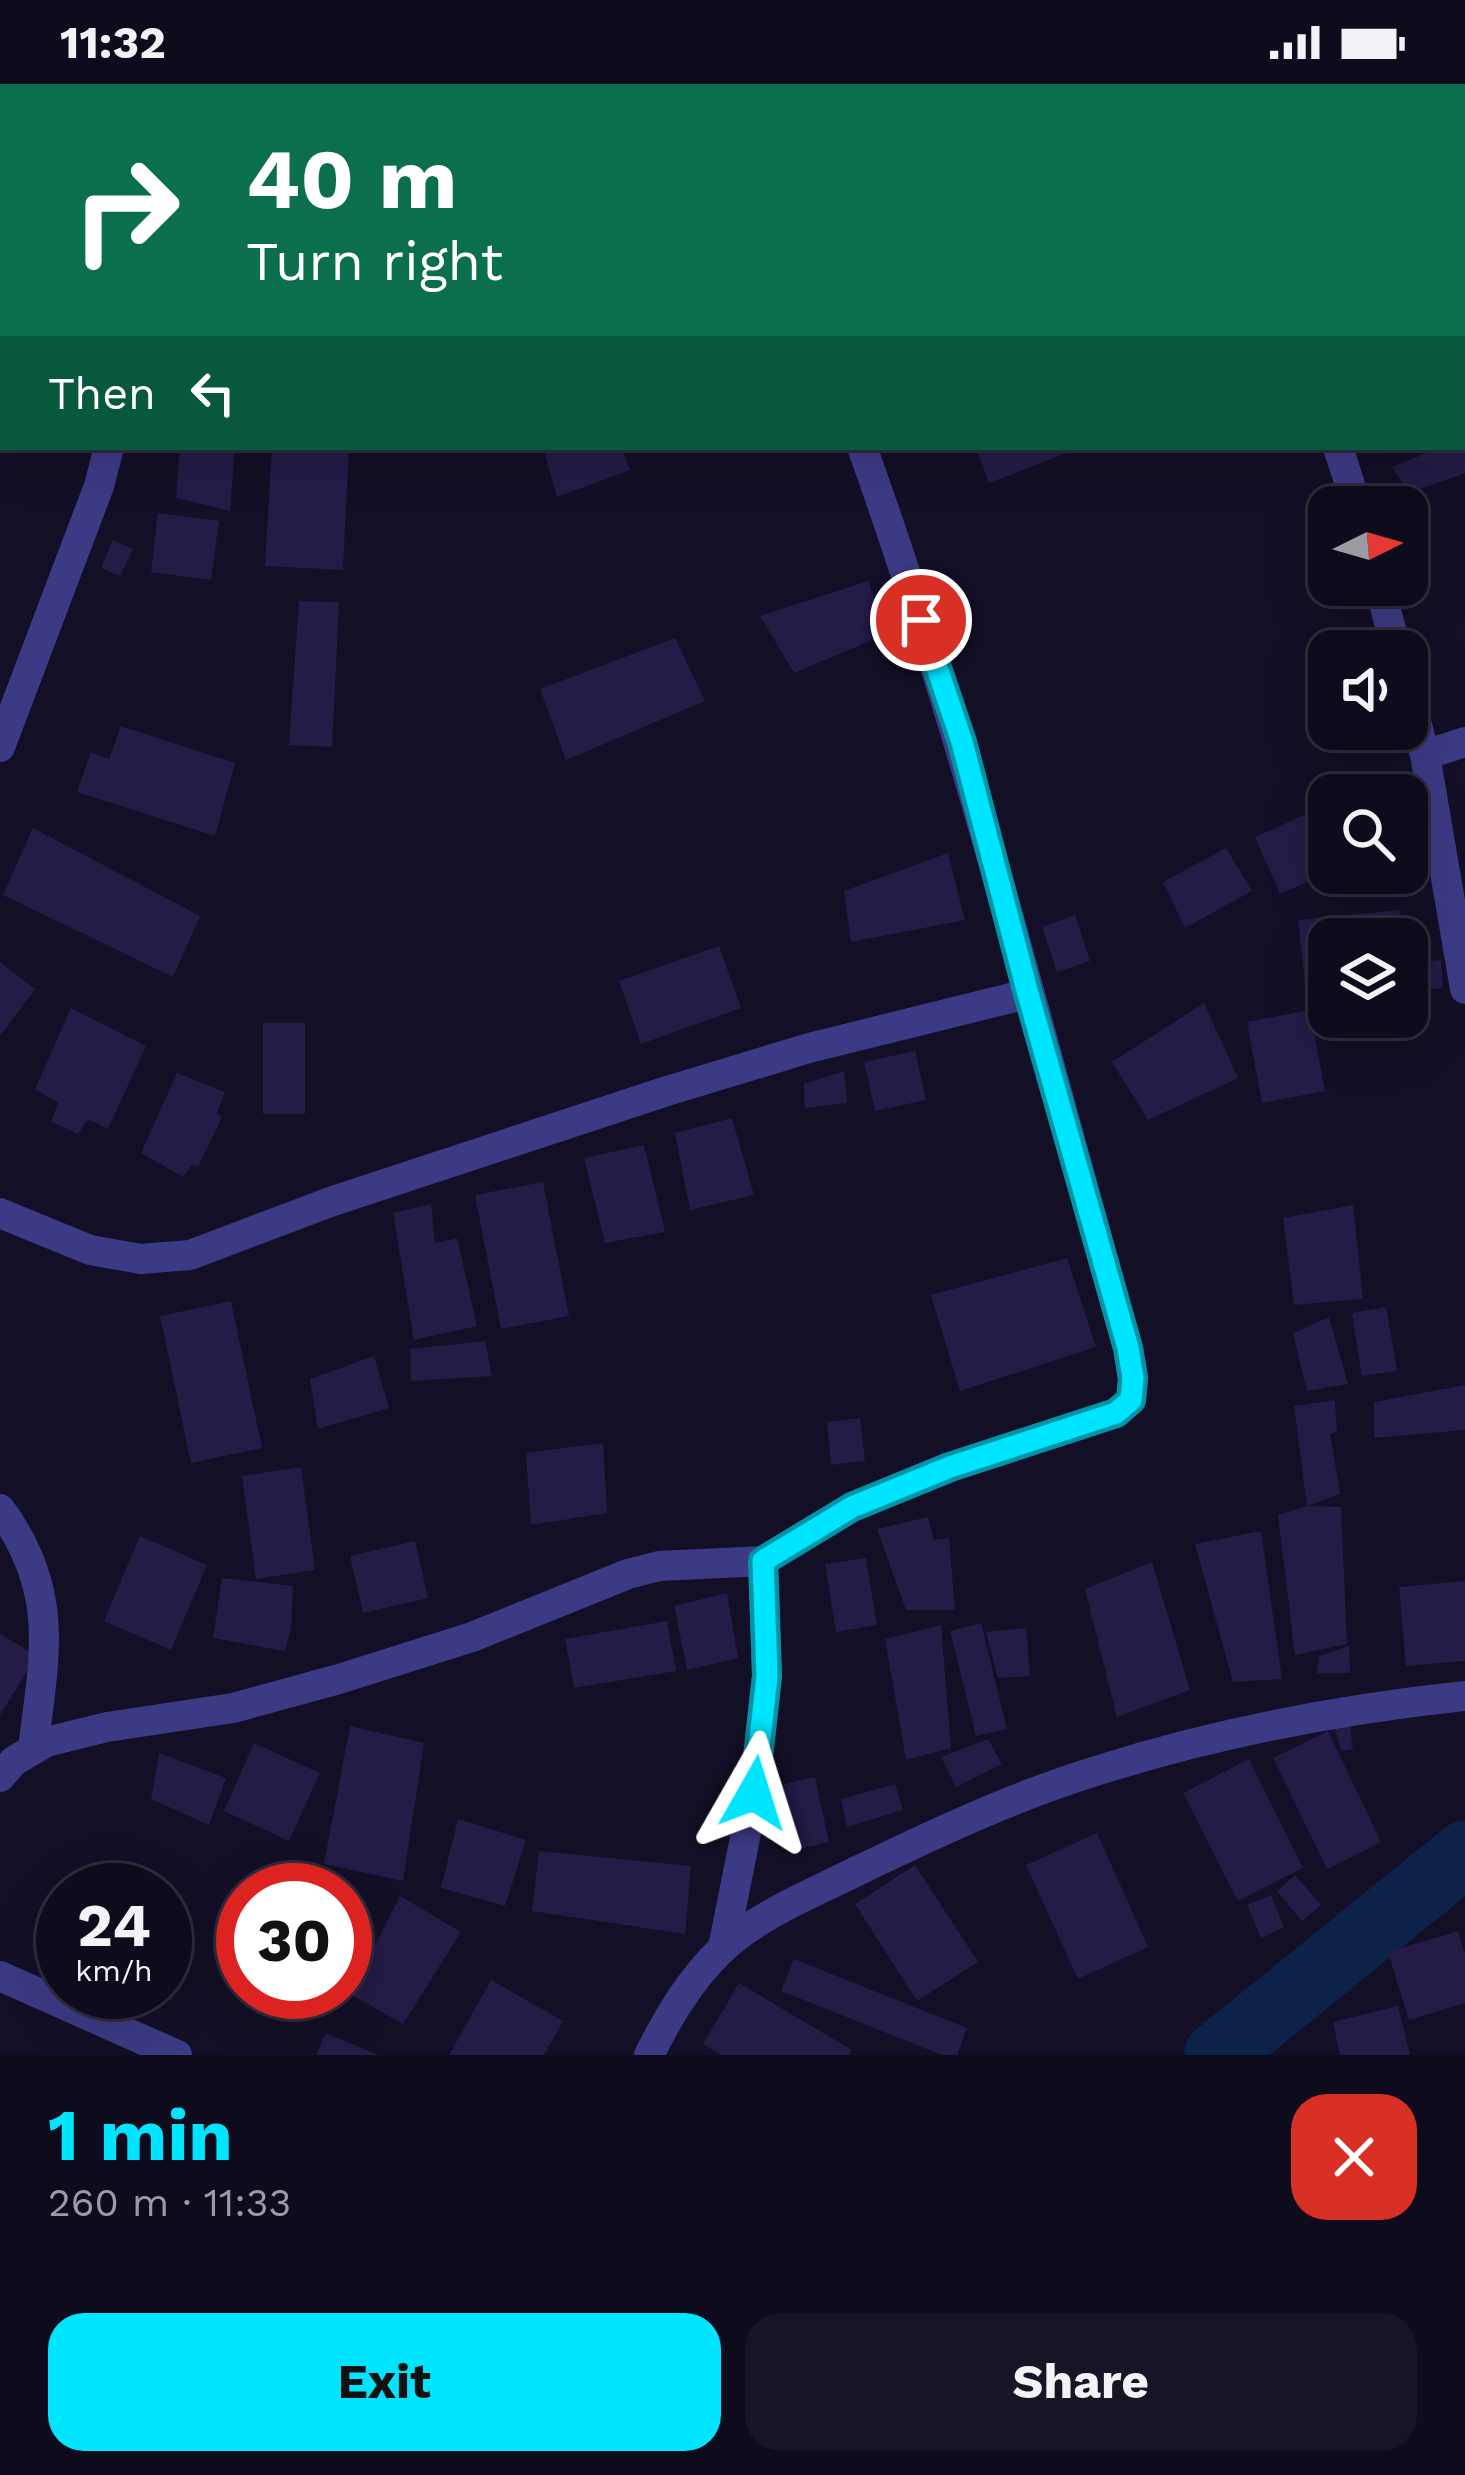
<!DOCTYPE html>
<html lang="en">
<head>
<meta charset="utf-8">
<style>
	:root { --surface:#0e0b1c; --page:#171425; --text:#f1f3f6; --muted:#9b9ba3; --line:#2e2b3b; --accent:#00e5ff }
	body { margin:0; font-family:"Work Sans",sans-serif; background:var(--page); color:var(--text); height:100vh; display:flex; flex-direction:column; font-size:45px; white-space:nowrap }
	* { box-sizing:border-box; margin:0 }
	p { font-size:39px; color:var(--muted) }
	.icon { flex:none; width:66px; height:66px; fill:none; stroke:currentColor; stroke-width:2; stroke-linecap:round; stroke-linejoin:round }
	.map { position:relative; height:1971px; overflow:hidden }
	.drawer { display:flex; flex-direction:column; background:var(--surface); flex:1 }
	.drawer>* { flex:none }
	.guide { position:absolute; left:0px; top:0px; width:1467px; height:366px; box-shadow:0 12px 48px #0002,0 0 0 3px var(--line); background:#0b6e4f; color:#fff; overflow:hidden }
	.needle { width:78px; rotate:85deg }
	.fabs { position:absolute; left:1308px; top:402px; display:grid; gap:24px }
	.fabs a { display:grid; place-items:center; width:120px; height:120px; border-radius:24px; background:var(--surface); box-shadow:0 12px 48px #0002,0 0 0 3px var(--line); font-size:60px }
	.speed { position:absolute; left:36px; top:1779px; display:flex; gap:24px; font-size:60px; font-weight:700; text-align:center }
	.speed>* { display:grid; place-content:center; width:156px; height:156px; border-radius:50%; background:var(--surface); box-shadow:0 12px 48px #0002,0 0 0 3px var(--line); line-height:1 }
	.speed small { font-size:30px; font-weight:400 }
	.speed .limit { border:18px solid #d22; background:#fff; color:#111 }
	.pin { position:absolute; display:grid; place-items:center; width:102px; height:102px; color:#fff; margin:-51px; border:6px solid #fff; border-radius:50%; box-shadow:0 3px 12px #0007 }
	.me { position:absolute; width:132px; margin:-66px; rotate:6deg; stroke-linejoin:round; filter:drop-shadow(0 0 9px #0008) }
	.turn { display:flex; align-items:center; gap:42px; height:252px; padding:0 48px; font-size:54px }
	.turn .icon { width:156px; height:156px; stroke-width:2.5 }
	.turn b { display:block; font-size:84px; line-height:102px }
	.then { display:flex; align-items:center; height:114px; padding:0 48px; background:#0003; gap:24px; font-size:45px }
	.round { display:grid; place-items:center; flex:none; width:126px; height:126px; border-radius:36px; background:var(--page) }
	.headline { display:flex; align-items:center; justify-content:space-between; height:204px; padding:0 48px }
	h1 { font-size:72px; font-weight:700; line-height:90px; color:var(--accent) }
	.cta { display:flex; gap:24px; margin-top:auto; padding:24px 48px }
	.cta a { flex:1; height:138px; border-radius:36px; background:var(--accent); color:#111; font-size:48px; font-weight:700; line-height:138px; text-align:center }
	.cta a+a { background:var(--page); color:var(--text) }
	.status { display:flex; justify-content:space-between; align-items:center; height:84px; padding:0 60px; background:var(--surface); direction:ltr }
	.status svg { height:33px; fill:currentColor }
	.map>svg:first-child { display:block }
</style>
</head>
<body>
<div class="status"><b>11:32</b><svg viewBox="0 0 49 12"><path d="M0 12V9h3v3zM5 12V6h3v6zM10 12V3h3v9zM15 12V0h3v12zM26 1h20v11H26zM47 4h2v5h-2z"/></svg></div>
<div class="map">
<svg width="1465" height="1971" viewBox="0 0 1465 1971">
	<rect width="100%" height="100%" fill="#130f26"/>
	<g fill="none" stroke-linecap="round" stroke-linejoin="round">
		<polyline stroke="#0c2248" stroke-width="66" points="1217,1971 1465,1770"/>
	</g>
	<g fill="#241b47">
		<polygon points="180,363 235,363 230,427 176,414"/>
		<polygon points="272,363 349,363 343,486 265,482"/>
		<polygon points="543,363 621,363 630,386 557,413"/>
		<polygon points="976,363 1082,363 989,399"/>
		<polygon points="1442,363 1465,363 1465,389 1409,409 1392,383"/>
		<polygon points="158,429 219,437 211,496 151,488"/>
		<polygon points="113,456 133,465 120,492 101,484"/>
		<polygon points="868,497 887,550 794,589 760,532"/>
		<polygon points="299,517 339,518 332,663 289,661"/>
		<polygon points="675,554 705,617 566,676 540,605"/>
		<polygon points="121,642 235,679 215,752 77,708 91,668 109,675"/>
		<polygon points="1329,720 1329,788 1280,810 1255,753"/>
		<polygon points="33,744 200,832 173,893 3,811"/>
		<polygon points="1226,764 1252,807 1185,844 1163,798"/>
		<polygon points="948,769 965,836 851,858 844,807"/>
		<polygon points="1421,776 1424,798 1349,813 1341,799 1377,789 1407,789 1407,780"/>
		<polygon points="1399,826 1402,855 1329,855 1329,907 1306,910 1298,836"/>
		<polygon points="1075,831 1090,877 1057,888 1042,843"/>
		<polygon points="719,862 741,924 641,960 619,897"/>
		<polygon points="1441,876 1443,904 1415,907 1413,879"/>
		<polygon points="0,878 35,905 0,952"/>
		<polygon points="1204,919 1238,994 1148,1036 1112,978"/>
		<polygon points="71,924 146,962 108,1045 88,1035 78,1050 51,1038 58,1019 35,1005"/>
		<polygon points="1310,926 1325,1007 1262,1019 1247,938"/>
		<rect x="263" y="939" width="42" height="91"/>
		<polygon points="915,967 926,1016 875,1027 864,978"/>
		<polygon points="844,987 847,1019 805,1024 804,1000"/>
		<polygon points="177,989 225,1008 217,1029 222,1033 198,1083 192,1081 183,1093 141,1069"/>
		<polygon points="732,1034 754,1111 690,1126 675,1049"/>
		<polygon points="644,1061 665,1148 605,1159 584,1074"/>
		<polygon points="543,1098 569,1232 501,1245 475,1111"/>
		<polygon points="431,1120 435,1159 457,1154 477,1242 414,1256 393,1129"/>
		<polygon points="1353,1121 1363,1215 1294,1221 1283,1134"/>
		<polygon points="1067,1174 1096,1263 960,1307 931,1211"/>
		<polygon points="231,1217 262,1364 191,1379 160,1232"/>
		<polygon points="1386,1223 1397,1287 1362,1292 1352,1229"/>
		<polygon points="1329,1233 1348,1300 1307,1307 1293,1249"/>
		<polygon points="485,1257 492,1292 411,1297 410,1265"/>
		<polygon points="374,1272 389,1324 318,1345 310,1295"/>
		<polygon points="1465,1301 1465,1346 1374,1354 1374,1318"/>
		<polygon points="1335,1316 1337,1348 1330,1350 1340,1410 1307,1422 1294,1322"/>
		<polygon points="860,1334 865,1377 831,1381 827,1338"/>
		<polygon points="603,1359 607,1429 531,1441 526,1369"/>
		<polygon points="301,1383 315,1486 256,1495 242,1392"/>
		<polygon points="1307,1422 1341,1423 1347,1560 1295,1571 1278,1431"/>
		<polygon points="928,1433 934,1456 949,1454 955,1526 906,1526 877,1445"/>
		<polygon points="1261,1447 1282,1595 1233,1598 1195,1460"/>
		<polygon points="140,1452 207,1481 171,1566 104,1537"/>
		<polygon points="415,1457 428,1514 363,1529 350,1472"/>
		<polygon points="866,1474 877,1541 836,1548 825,1480"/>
		<polygon points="1152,1478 1190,1606 1117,1633 1085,1505"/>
		<polygon points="222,1494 293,1502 291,1544 285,1567 213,1554"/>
		<polygon points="1465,1497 1465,1577 1406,1582 1399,1503"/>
		<polygon points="727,1509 738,1574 687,1586 674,1522"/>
		<polygon points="667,1537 676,1587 574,1604 565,1555"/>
		<polygon points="981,1539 1007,1645 976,1652 950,1547"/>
		<polygon points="941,1541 951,1664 906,1676 885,1555"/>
		<polygon points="1026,1544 1030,1592 998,1594 986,1548"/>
		<polygon points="0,1550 37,1572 0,1631"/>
		<polygon points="1349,1562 1350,1589 1317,1589 1319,1572"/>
		<polygon points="1349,1635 1353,1665 1341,1667 1333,1637"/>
		<polygon points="350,1642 424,1659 403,1797 324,1780"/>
		<polygon points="1328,1647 1381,1758 1327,1785 1273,1674"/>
		<polygon points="988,1655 1002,1680 956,1703 941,1673"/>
		<polygon points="254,1659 320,1689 289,1757 224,1727"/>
		<polygon points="159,1669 226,1694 209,1741 151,1715"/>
		<polygon points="1249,1675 1303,1784 1238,1817 1183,1709"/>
		<polygon points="815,1693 829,1758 790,1767 775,1702"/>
		<polygon points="895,1700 903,1726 847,1743 841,1715"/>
		<polygon points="458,1735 526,1756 505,1822 441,1804"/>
		<polygon points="1097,1749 1148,1863 1078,1895 1026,1781"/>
		<polygon points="539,1767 691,1782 685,1850 532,1827"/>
		<polygon points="915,1781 978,1878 917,1917 855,1820"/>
		<polygon points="298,1786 361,1811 345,1837 345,1806 283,1806"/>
		<polygon points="1295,1791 1321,1821 1302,1837 1277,1807"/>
		<polygon points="1271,1811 1284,1843 1261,1854 1247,1821"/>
		<polygon points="400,1812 461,1848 403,1940 350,1910"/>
		<polygon points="1458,1847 1465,1870 1465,1919 1409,1936 1388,1868"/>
		<polygon points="794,1875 967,1944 957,1971 942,1971 781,1907"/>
		<polygon points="491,1896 563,1937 544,1971 449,1971"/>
		<polygon points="739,1899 852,1966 849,1971 722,1971 703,1960"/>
		<polygon points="1398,1922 1410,1971 1340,1971 1333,1938"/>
		<polygon points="326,1949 378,1971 316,1971"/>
	</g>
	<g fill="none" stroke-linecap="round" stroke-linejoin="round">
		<g stroke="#3d3a85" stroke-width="30">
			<polyline points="1196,0 1198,3"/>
			<polyline points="1063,3 1072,0"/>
			<polyline points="1382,3 1388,0"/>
			<polyline points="0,274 3,274"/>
			<polyline points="1338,363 1357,423"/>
			<polyline points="1379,501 1397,567"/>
			<polyline points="1407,604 1425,671 1465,905"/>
			<polyline points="0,663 99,402 109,363"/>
			<polyline points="1425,671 1465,658"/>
			<polyline points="0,1129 90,1166 141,1175 190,1171 333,1117 667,1007 809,964 1027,910"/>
			<path d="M0,1425c60,81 45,146 33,239"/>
			<path d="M0,1693l14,-16 32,-19 61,-15 126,-19 106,-29 133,-42 156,-63 31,-8 104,-5 89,-54 98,-40 166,-54 15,-13 2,-21 -5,-31c-86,-302 -160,-606 -266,-901"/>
			<polyline points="723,1864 754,1709 767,1592 763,1477"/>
			<polyline points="0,1892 177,1971"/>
			<path d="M649,1971c20,-39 40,-74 72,-105 37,-35 88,-55 134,-78 79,-38 159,-76 244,-102 117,-37 244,-61 366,-74"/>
		</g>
	</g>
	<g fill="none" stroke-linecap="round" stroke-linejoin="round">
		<defs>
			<polyline id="route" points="754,1709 767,1592 763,1477 852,1423 950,1383 1116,1329 1131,1316 1133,1294 1128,1264 1028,910 962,658 921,536"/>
		</defs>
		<use href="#route" stroke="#0095a6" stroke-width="30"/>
		<use href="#route" stroke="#00e5ff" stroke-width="21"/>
	</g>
</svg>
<div class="fabs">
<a><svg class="needle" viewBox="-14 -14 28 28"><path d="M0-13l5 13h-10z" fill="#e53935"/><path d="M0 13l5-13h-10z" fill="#9b9ba3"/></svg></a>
<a><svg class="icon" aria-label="sound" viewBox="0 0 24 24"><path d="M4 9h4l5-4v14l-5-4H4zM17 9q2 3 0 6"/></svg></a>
<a><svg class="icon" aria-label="search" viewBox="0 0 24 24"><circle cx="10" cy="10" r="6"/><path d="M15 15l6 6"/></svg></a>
<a><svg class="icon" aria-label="layers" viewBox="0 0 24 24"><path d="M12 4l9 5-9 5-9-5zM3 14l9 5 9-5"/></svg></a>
</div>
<div class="speed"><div>24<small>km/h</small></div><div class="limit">30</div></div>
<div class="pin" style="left:921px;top:536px;background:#d93025"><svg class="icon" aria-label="arrive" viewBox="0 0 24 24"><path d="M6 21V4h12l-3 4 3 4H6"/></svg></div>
<svg class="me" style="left:754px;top:1709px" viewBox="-20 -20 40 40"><path d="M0-17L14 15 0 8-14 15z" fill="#00e5ff" stroke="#fff" stroke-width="4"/></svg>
<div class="guide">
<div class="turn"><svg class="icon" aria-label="right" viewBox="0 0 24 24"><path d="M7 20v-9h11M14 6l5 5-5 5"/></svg><div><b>40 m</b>Turn right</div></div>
<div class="then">Then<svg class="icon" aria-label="left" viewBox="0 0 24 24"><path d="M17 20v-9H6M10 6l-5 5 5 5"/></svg></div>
</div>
</div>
<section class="drawer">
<div class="headline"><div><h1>1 min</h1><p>260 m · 11:33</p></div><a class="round" style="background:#d93025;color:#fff"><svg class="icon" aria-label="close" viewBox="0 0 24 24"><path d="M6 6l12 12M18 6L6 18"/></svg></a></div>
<div class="cta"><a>Exit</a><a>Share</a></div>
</section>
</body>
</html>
